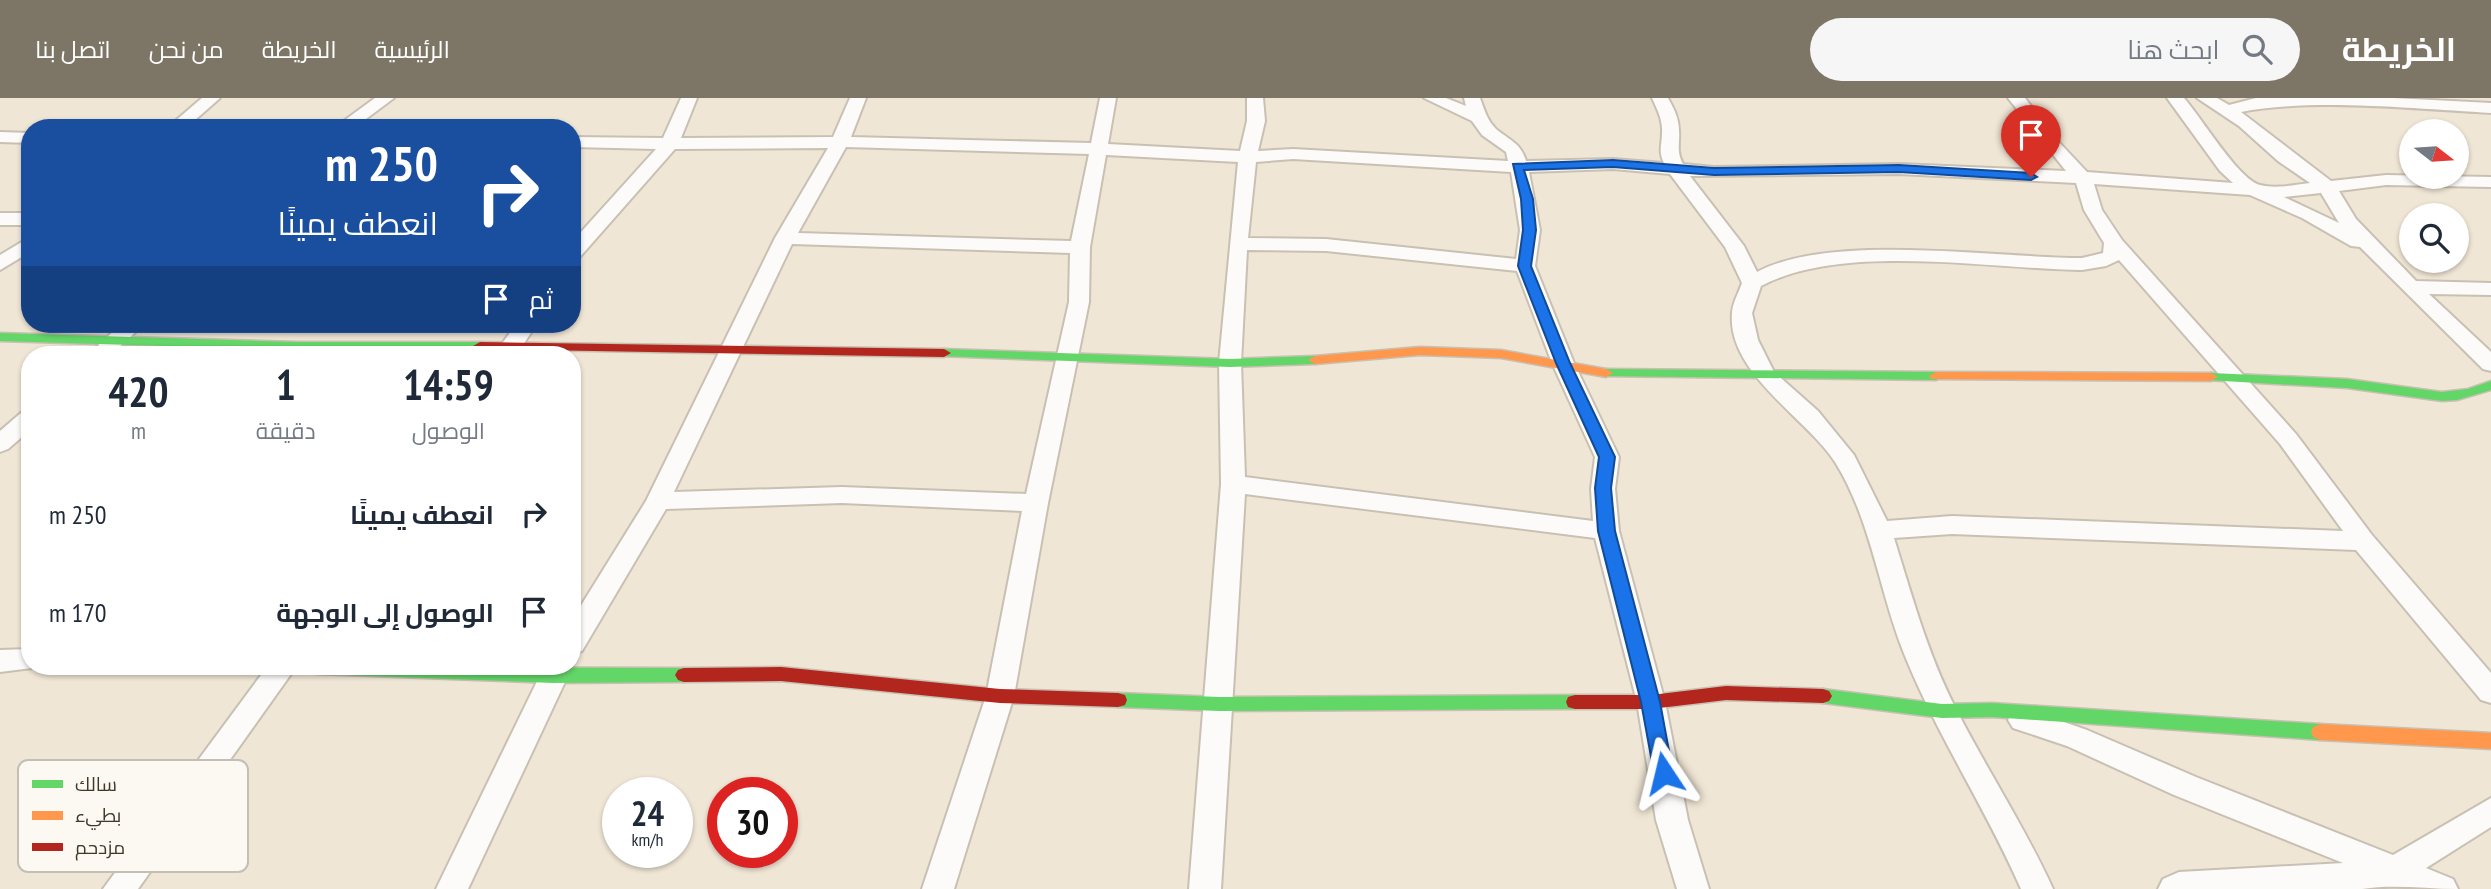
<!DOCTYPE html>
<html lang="ar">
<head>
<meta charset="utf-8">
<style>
	:root { --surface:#fff; --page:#f6f6f7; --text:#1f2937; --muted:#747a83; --accent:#7d7566 }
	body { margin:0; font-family:"PT Sans Narrow",Cairo,sans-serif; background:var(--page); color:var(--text); direction:rtl; height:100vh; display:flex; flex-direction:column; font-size:26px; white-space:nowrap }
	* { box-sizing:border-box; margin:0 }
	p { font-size:23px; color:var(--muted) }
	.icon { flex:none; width:38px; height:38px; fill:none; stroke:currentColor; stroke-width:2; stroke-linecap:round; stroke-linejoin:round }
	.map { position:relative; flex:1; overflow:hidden; direction:ltr }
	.sheet { position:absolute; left:21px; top:248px; width:560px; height:329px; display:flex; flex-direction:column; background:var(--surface); border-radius:28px; box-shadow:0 2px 5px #0004; direction:rtl }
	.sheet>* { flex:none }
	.guide { position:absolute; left:21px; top:21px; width:560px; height:214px; border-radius:28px; box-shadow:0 2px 5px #0004; direction:rtl; background:#1a4fa0; color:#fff; overflow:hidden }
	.needle { width:46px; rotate:107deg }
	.fabs { position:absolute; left:2399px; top:21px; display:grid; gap:14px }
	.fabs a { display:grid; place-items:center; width:70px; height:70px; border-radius:50%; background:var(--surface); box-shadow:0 2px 5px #0004; font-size:35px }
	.speed { position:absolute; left:602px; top:679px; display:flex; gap:14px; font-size:35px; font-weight:700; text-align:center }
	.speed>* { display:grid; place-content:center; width:91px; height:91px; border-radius:50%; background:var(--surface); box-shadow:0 2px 5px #0004; line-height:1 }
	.speed small { font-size:18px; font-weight:400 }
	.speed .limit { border:10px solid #d22; background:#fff; color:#111 }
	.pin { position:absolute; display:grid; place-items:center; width:60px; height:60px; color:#fff; margin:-72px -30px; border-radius:50% 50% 50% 0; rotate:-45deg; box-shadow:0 0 7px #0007 }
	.pin .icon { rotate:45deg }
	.me { position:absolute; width:77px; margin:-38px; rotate:350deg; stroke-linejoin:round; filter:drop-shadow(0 0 5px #0008) }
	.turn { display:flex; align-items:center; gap:24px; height:147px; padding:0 28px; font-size:32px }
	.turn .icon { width:91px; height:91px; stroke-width:2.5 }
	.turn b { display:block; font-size:49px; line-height:60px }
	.then { display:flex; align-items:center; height:66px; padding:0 28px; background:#0003; gap:14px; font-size:26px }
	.eta { display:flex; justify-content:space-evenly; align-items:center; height:119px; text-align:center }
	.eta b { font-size:42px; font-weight:600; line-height:49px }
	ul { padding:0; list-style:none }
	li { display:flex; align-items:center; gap:21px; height:98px; padding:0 28px }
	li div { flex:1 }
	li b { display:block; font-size:26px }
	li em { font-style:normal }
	header { display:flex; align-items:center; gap:42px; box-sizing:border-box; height:98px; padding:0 35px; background:var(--accent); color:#fff }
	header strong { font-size:33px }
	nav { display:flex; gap:38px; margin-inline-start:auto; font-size:24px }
	.search { width:490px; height:63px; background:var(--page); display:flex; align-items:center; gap:18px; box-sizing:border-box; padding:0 24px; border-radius:38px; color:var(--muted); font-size:26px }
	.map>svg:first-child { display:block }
</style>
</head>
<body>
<header>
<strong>الخريطة</strong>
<div class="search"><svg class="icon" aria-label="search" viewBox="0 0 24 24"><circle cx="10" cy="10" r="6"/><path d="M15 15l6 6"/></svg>ابحث هنا</div>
<nav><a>الرئيسية</a><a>الخريطة</a><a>من نحن</a><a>اتصل بنا</a></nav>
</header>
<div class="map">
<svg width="2491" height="791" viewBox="0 0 2491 791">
	<rect width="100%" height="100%" fill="#f0e6d5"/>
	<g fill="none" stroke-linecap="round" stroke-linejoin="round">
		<defs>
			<g id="street">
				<polygon points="202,0 220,0 186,30 167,30"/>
				<polygon points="375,0 394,0 354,30 334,30"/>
				<path d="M681,0h16l-16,40 152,-1 17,-39h16l-15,39 240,6 9,-45h16l-8,46 132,7 7,-30v-23h16l2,23 -7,30 35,-2 215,12 -2,-9 -24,-17 -10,-14 -48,-23h22l20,8 -2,-8h16c4,11 7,22 16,31 13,11 25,14 30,32l87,-2 51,4c-6,-12 -2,-18 -2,-30 1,-13 -5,-24 -10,-35h16c6,11 11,20 11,33 1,13 -3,20 4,33l31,3 185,-3 167,7 -58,-73h17l31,41 31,33 146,11 -13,-12 -53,-73h17c17,19 54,81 76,87 15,4 34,0 50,-2l-32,-22 -39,-35 -42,-28h20l12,7 27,-7h137l98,5v10c-73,-4 -181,-15 -250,-1l90,69 55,-6 105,2v10l-105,-2 -47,6 17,28 60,62 75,2v12l-62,-1 62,58v19l-8,-2 -123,-122 -9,-1 -49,-28 -52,-23 -156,-11 8,26 20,30 174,194 76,101 119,138v30l-10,-3 -125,-150 -404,-16 -58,4c18,58 34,117 62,171 31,61 69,118 97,180h-32c-35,-80 -83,-152 -116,-233 -26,-63 -33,-135 -70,-194 -29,-45 -108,-89 -103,-149 0,-9 7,-21 10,-30l-17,-36 -55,-73 -57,-5 -84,3 11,58 -5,36 39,97 45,94 -4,32 4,42 46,171 23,118 21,69h-32l-21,-69 -19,-118 -42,-164 -350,-44 -24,395h-32l32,-405 -2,-121 19,-201 -132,-7 -16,92 -1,55 -41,201 -34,193 -60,193h-32l64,-193 36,-185 -180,-8 -176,6 -84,142 -10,3v-34l74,-119 129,-263 53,-90 -153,1 -96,109 -7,2v-18l84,-93 -84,-2v-10l91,1zM846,49l243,7 -18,87 -273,-8zM1293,61l218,13 9,58 -4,29 -190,-20 -78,-1 8,-76zM1899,76l177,9 8,27 20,33 -1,10 -21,5c-87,0 -250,-26 -325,14l-13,-26 -54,-70zM2321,95l18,30 -55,-26zM792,146l278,9 -1,49 -43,192 -184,-7 -168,5zM1247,152l79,1 191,20 35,92 43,94 -4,32 2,32 -348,-44 -4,-114zM2119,162l161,184 63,87 -391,-15 -65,5 -33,-66 -36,-44 -44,-39 -16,-32 -6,-27 9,-27c82,-44 228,-17 321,-16l24,-4z"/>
				<polygon points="0,34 30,35 30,45 0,44"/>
				<rect x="0" y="115" width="30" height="12"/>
				<polygon points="30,139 30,154 0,172 0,157"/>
				<polygon points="121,226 144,226 111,257 88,257"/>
				<polygon points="516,226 537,226 516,257 494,257"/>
				<polygon points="30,312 30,332 8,351 0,354 0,333 22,314"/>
				<polygon points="30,551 30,569 40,569 0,574 0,552"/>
				<polygon points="267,569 296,569 138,791 103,791"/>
				<polygon points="544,569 572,569 468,791 436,791"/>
				<path d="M2023,610l64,22 109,47 197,78 98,-57v29l-65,41 27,11 5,10c-33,0 -64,-5 -96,0h-204l5,-10 16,-7 164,-9 -169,-68 -107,-49 -54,-18 -5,-8 5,-8z"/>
			</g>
			<g id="fast">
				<polygon points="0,235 299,244 480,244 487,248 480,252 299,252 0,243"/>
				<polygon points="944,251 1230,261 1315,258 1322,262 1315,266 1230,269 939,258 937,255 939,252"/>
				<polygon points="1606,271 1936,274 1943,278 1936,282 1601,278 1599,275"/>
				<polygon points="2211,275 2347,281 2442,294 2468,291 2491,283 2491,292 2457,302 2442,303 2347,290 2206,282 2204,279"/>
				<polygon points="308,569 684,570 690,572 693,577 690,582 684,584 553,585 317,576 311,574"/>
				<polygon points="1823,591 1942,606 1992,605 2320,626 2327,629 2329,634 2327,639 2320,642 1992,619 1942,620 1823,605 1817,603 1814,598 1817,593"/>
				<polygon points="1118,595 1219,599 1575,597 1582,599 1584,604 1582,609 1575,611 1219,613 1118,609 1111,607 1109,602 1111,597"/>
			</g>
			<g id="slow">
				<polygon points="1420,249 1501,252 1606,271 1613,275 1606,279 1501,260 1420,257 1315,266 1308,262 1315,258"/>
				<polygon points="1936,274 2211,275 2218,279 2211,283 1931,281 1929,278"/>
				<polygon points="2320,626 2491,635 2491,651 2320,642 2313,639 2311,634 2313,629"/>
			</g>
			<g id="jam">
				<polygon points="480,244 944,251 951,255 944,259 475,251 473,248"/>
				<polygon points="781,569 1000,591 1118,595 1125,597 1127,602 1125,607 1118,609 1000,605 781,583 684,584 678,582 675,577 678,572 684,570"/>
				<polygon points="1726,588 1823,591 1829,593 1832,598 1829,603 1823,605 1726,602 1651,611 1575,611 1568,609 1566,604 1568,599 1575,597 1651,597"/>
			</g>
		</defs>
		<use href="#street" stroke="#c8c0b3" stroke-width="4"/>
		<use href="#fast" stroke="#c8c0b3" stroke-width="3"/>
		<use href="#slow" stroke="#c8c0b3" stroke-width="3"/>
		<use href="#jam" stroke="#c8c0b3" stroke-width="3"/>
		<use href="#street" fill="#fdfbf9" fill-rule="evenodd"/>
		<use href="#fast" fill="#63d668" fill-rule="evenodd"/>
		<use href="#slow" fill="#ff974d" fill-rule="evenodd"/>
		<use href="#jam" fill="#b3261e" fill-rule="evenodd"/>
	</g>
	<polygon fill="#1a73e8" stroke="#114b97" stroke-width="2" points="1613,62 1714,70 1899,67 2031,75 2037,79 2031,82 1899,74 1714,77 1613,69 1524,72 1533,101 1536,132 1531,168 1570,265 1615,359 1611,390 1615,433 1660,604 1673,675 1670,680 1657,680 1654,675 1641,604 1598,433 1595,390 1599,359 1556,265 1518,168 1523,132 1521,101 1513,66"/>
	<rect x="18" y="662" width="230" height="112" rx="10" fill="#fcf9f2" stroke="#c3bfb6" stroke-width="2"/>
	<rect x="32" y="682" width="31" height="8" fill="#63d668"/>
	<rect x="32" y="713" width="31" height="9" fill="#ff974d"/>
	<rect x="32" y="745" width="31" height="8" fill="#b3261e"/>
	<g font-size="19" fill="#3f382b">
		<text x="75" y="693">سالك</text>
		<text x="75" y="724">بطيء</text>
		<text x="75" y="756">مزدحم</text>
	</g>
</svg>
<div class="fabs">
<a><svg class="needle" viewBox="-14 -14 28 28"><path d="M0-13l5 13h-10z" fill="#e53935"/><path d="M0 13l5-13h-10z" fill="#747a83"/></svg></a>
<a><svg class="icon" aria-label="search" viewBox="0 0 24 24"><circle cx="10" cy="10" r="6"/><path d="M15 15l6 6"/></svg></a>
</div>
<div class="speed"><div>24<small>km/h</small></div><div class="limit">30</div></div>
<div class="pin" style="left:2031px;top:79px;background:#d93025"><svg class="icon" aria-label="arrive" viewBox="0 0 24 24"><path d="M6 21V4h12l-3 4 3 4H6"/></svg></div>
<svg class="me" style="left:1664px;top:675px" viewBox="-20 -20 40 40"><path d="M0-17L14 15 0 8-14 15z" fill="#1a73e8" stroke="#fff" stroke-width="4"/></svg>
<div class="guide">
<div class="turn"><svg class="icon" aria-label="right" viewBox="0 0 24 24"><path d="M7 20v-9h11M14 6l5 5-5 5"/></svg><div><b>250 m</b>انعطف يمينًا</div></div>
<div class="then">ثم<svg class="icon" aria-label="arrive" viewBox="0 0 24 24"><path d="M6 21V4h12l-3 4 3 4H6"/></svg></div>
</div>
<section class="sheet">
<div class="eta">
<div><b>14:59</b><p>الوصول</p></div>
<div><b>1</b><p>دقيقة</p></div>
<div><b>420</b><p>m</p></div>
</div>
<ul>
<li><svg class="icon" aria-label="right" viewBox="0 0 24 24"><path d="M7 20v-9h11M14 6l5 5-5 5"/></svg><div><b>انعطف يمينًا</b></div><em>250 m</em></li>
<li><svg class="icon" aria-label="arrive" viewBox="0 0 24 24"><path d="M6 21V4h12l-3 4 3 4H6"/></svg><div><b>الوصول إلى الوجهة</b></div><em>170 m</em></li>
</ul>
</section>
</div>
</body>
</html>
